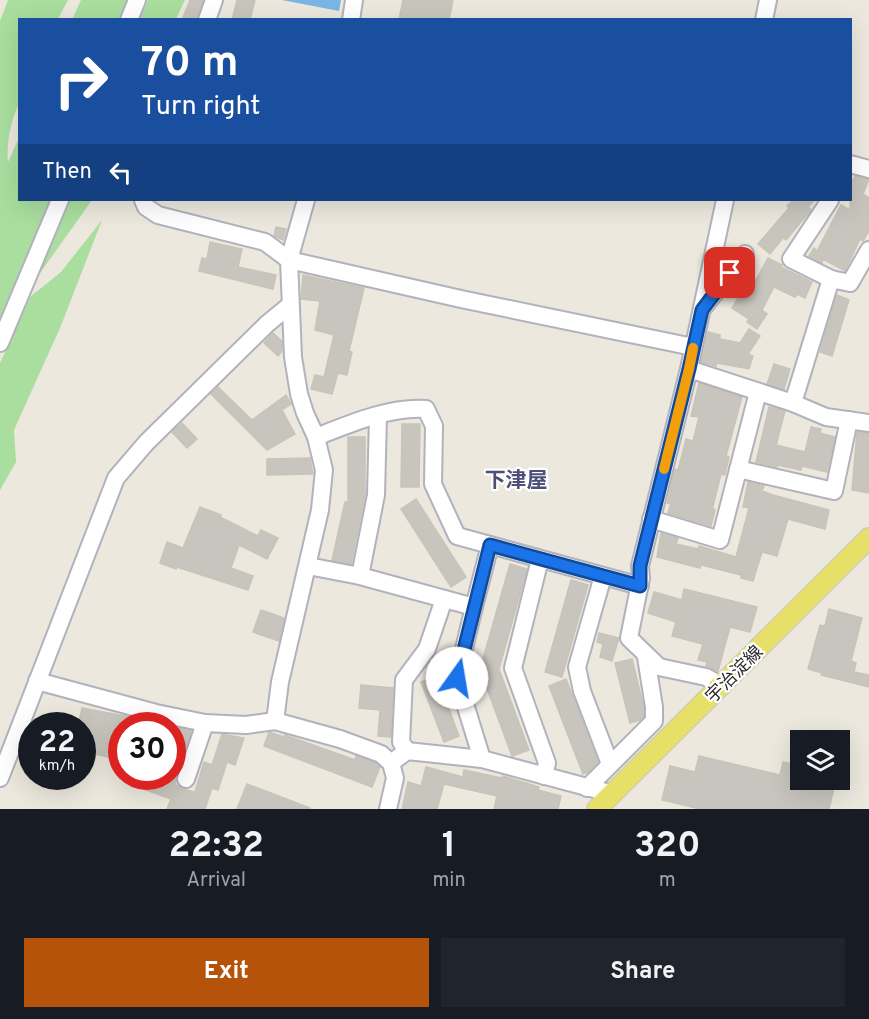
<!DOCTYPE html>
<html lang="en">
<head>
<meta charset="utf-8">
<style>
	:root { --surface:#171b24; --page:#20242c; --text:#f1f3f6; --muted:#9ea1a6; --accent:#b45309 }
	body { margin:0; font-family:Overpass,"Noto Sans JP",sans-serif; background:var(--page); color:var(--text); height:100vh; display:flex; flex-direction:column; font-size:22px; white-space:nowrap }
	* { box-sizing:border-box; margin:0 }
	p { font-size:20px; color:var(--muted) }
	.icon { flex:none; width:33px; height:33px; fill:none; stroke:currentColor; stroke-width:2; stroke-linecap:round; stroke-linejoin:round }
	.map { position:relative; height:809px; overflow:hidden }
	.details { display:flex; flex-direction:column; background:var(--surface); flex:1 }
	.details>* { flex:none }
	.guide { position:absolute; left:18px; top:18px; width:834px; height:183px; border-radius:0px; box-shadow:0 6px 24px #0002; background:#1a4fa0; color:#fff; overflow:hidden }
	.controls { position:absolute; left:790px; top:730px; display:grid; gap:12px }
	.controls a { display:grid; place-items:center; width:60px; height:60px; border-radius:0px; background:var(--surface); box-shadow:0 6px 24px #0002; font-size:30px }
	.speed { position:absolute; left:18px; top:712px; display:flex; gap:12px; font-size:30px; font-weight:700; text-align:center }
	.speed>* { display:grid; place-content:center; width:78px; height:78px; border-radius:50%; background:var(--surface); box-shadow:0 6px 24px #0002; line-height:1 }
	.speed small { font-size:15px; font-weight:400 }
	.speed .limit { border:9px solid #d22; background:#fff; color:#111 }
	.pin { position:absolute; display:grid; place-items:center; width:51px; height:51px; color:#fff; margin:-26px; border-radius:12px; box-shadow:0 3px 9px #0006 }
	.me { position:absolute; width:66px; margin:-33px; rotate:13deg; stroke-linejoin:round; filter:drop-shadow(0 0 4px #0008) }
	.turn { display:flex; align-items:center; gap:21px; height:126px; padding:0 24px; font-size:27px }
	.turn .icon { width:78px; height:78px; stroke-width:2.5 }
	.turn b { display:block; font-size:42px; line-height:51px }
	.then { display:flex; align-items:center; height:57px; padding:0 24px; background:#0003; gap:12px; font-size:22px }
	.eta { display:flex; justify-content:space-evenly; align-items:center; height:102px; text-align:center }
	.eta b { font-size:36px; font-weight:700; line-height:42px }
	.primary-button { display:flex; gap:12px; margin-top:auto; padding:12px 24px }
	.primary-button a { flex:1; height:69px; border-radius:0px; background:var(--accent); color:#fff; font-size:24px; font-weight:700; line-height:69px; text-align:center }
	.primary-button a+a { background:var(--page); color:var(--text) }
	.map>svg:first-child { display:block }
</style>
</head>
<body>
<div class="map">
<svg width="869" height="809" viewBox="0 0 869 809">
	<rect width="100%" height="100%" fill="#ece8de"/>
	<g fill="#a9de9f">
		<path d="M8,0h60l-10,19 -38,1 -1,83c-8,18 -13,40 -11,59l11,-24 1,62h30l-50,118v-297z"/>
		<polygon points="81,0 130,0 121,19 72,20"/>
		<polygon points="148,0 185,0 176,19 140,19"/>
		<polygon points="68,200 92,200 38,276"/>
		<polygon points="102,220 60,328 14,430 16,462 0,490 0,363 30,297 61,272"/>
	</g>
	<polygon fill="#79b6e6" points="282,0 341,0 339,11"/>
	<g fill="#c7c5bd" stroke="#c7c4b8" stroke-width="1.5">
		<polygon points="190,0 203,0 197,20 182,20"/>
		<polygon points="237,0 255,0 250,20 232,20"/>
		<polygon points="403,0 453,0 449,20 399,20"/>
		<polygon points="855,176 869,179 863,194 869,198 869,231 863,241 860,239 845,271 823,259 822,263 809,256 814,248 817,251 841,205 850,210 850,185"/>
		<polygon points="793,200 815,200 808,207 811,210 786,240 783,238 770,254 758,244 789,208 787,206"/>
		<polygon points="276,227 286,229 283,240 274,236"/>
		<polygon points="210,242 242,249 238,267 276,275 273,289 199,271 202,258 207,259"/>
		<polygon points="768,258 782,265 781,267 812,282 805,298 797,294 795,297 774,287 762,310 767,314 757,329 747,322 749,319 732,308 738,298 741,299 750,283 752,285 757,278"/>
		<polygon points="303,275 364,288 349,351 352,352 347,375 338,373 332,394 311,389 315,375 324,377 334,335 315,330 320,301 301,299"/>
		<polygon points="837,295 849,300 832,356 820,352"/>
		<polygon points="749,329 760,336 748,354 753,356 749,369 717,363 716,366 701,362 708,332 720,335 720,339 740,343"/>
		<polygon points="273,333 282,341 282,351 278,356 264,343"/>
		<polygon points="774,364 790,369 784,389 767,384"/>
		<polygon points="699,383 742,397 726,456 729,457 725,475 721,474 713,506 713,509 715,510 711,526 668,513 671,504 667,503 675,469 678,470 686,439 693,441 699,417 691,416"/>
		<polygon points="218,387 252,420 286,395 291,404 282,410 295,434 267,450 211,394"/>
		<polygon points="769,407 785,411 776,445 805,452 811,427 821,429 820,433 835,437 827,472 802,466 801,470 778,465 777,467 756,462"/>
		<polygon points="182,423 197,439 187,448 172,432"/>
		<polygon points="402,424 420,424 419,487 401,487"/>
		<polygon points="857,432 869,433 869,493 852,490"/>
		<polygon points="348,437 365,437 365,496 351,564 332,560 345,502 348,503"/>
		<polygon points="310,458 313,474 267,475 267,459"/>
		<polygon points="748,482 764,486 762,491 773,495 829,510 825,529 788,519 777,556 762,552 753,581 741,578 741,575 701,565 700,568 657,557 661,533 678,538 676,544 698,549 699,546 736,557 749,508 743,507"/>
		<polygon points="416,499 466,577 451,587 401,509"/>
		<polygon points="200,507 221,515 220,517 258,536 261,530 278,538 267,559 239,545 231,568 253,576 248,590 177,567 176,569 160,563 167,542 183,548"/>
		<polygon points="510,564 527,569 499,669 529,750 512,756 479,667 481,666"/>
		<polygon points="571,580 588,585 562,677 545,672"/>
		<polygon points="684,589 757,607 750,632 730,627 718,671 706,666 707,662 698,660 703,644 672,636 676,622 648,613 654,592 682,600"/>
		<polygon points="829,609 862,618 851,661 856,663 854,672 869,675 869,687 821,675 822,673 808,669 820,625 825,626"/>
		<polygon points="261,610 284,618 279,641 253,632"/>
		<polygon points="599,633 619,638 612,661 600,657 603,644 597,642"/>
		<polygon points="632,659 643,704 644,717 640,720 630,723 615,663"/>
		<polygon points="437,676 459,736 444,742 421,682"/>
		<polygon points="566,679 598,762 588,772 583,774 549,686"/>
		<polygon points="361,685 393,688 391,737 378,736 380,710 359,708"/>
		<polygon points="82,708 125,716 154,723 154,726 122,726 122,760 94,754 92,766 82,764 82,726 78,726"/>
		<polygon points="172,727 191,731 175,784 182,789 195,792 204,762 212,765 222,734 244,738 235,765 227,762 218,790 212,788 205,809 167,809 171,799 135,786 137,777 172,777"/>
		<polygon points="269,732 284,737 285,735 355,760 356,756 375,763 380,767 372,787 264,746"/>
		<polygon points="699,756 780,775 783,762 801,766 801,780 836,780 829,809 700,809 662,800 670,766 695,772"/>
		<polygon points="426,767 463,777 464,770 502,778 503,776 539,787 538,790 561,796 558,809 494,809 497,796 444,784 437,809 402,809 408,782 421,786"/>
		<polygon points="247,784 310,808 310,809 237,809"/>
	</g>
	<g fill="none" stroke-linecap="round" stroke-linejoin="round">
		<defs>
			<g id="minor">
				<polyline points="129,20 137,0"/>
				<polyline points="207,20 214,0"/>
				<polyline points="351,20 354,0"/>
				<polyline points="764,20 768,0"/>
				<polyline points="850,164 869,169"/>
				<polyline points="143,200 146,207 158,215 265,242 289,260 461,299 693,347"/>
				<polyline points="830,200 791,259 831,279"/>
				<polyline points="704,307 745,254"/>
				<polyline points="0,343 60,200"/>
				<polyline points="689,369 793,403 826,417 869,423"/>
				<polyline points="793,403 831,279 850,283 869,250"/>
				<path d="M316,437c33,-13 75,-31 110,-28l8,17 -1,58 24,52 183,50"/>
				<polyline points="738,469 834,491 849,420"/>
				<polyline points="651,519 720,540 758,392"/>
				<polyline points="540,559 513,668 547,763 544,776"/>
				<polyline points="308,566 360,576 474,607 490,545"/>
				<polyline points="360,576 376,495 378,416"/>
				<polyline points="603,576 577,667 582,691 610,764"/>
				<polyline points="474,607 457,678 482,759"/>
				<polyline points="37,681 156,713 205,723 246,725 275,721 340,739 381,754 391,763 395,778 388,809"/>
				<polyline points="722,686 706,677 659,667 629,638 641,578 640,566 689,369 725,200"/>
				<polyline points="275,721 280,682 320,510 324,470 316,437 305,413 299,394 293,357 289,260 306,200"/>
				<polyline points="407,751 401,742 404,680 427,649 444,599"/>
				<polyline points="391,763 407,751 482,759 613,794"/>
				<polyline points="0,778 116,478 146,443 267,324 290,305"/>
				<polyline points="186,779 205,723"/>
				<polyline points="587,788 654,721 654,707 646,657"/>
			</g>
			<polyline id="major" points="597,809 869,538"/>
		</defs>
		<use href="#minor" stroke="#b1b2bd" stroke-width="20"/>
		<use href="#major" stroke="#c8c8c8" stroke-width="22"/>
		<use href="#minor" stroke="#fff" stroke-width="16"/>
		<use href="#major" stroke="#e6df68" stroke-width="20"/>
	</g>
	<g fill="none" stroke-linecap="round" stroke-linejoin="round">
		<defs>
			<polyline id="route" points="457,678 490,545 640,586 640,566 689,369 702,310 730,273"/>
		</defs>
		<use href="#route" stroke="#114b97" stroke-width="15"/>
		<use href="#route" stroke="#1a73e8" stroke-width="10"/>
		<polyline stroke="#f59e0b" stroke-width="10" points="664,469 689,369 693,348"/>
	</g>
	<g text-anchor="middle" stroke-width="4.5" stroke-linejoin="round" paint-order="stroke">
		<g font-size="18" fill="#2b2b2b" stroke="#fff">
			<text transform="translate(734 674) rotate(-45)" y="6">宇治淀線</text>
		</g>
		<g font-size="21" font-weight="bold" fill="#4e4f78" stroke="#fff">
			<text x="516" y="487">下津屋</text>
		</g>
	</g>
</svg>
<div class="controls">
<a><svg class="icon" aria-label="layers" viewBox="0 0 24 24"><path d="M12 4l9 5-9 5-9-5zM3 14l9 5 9-5"/></svg></a>
</div>
<div class="speed"><div>22<small>km/h</small></div><div class="limit">30</div></div>
<div class="pin" style="left:730px;top:273px;background:#d93025"><svg class="icon" aria-label="arrive" viewBox="0 0 24 24"><path d="M6 21V4h12l-3 4 3 4H6"/></svg></div>
<svg class="me" style="left:457px;top:678px" viewBox="-20 -20 40 40"><circle r="19" fill="#fff"/><path d="M0-13L10 11 0 6-10 11z" fill="#1a73e8"/></svg>
<div class="guide">
<div class="turn"><svg class="icon" aria-label="right" viewBox="0 0 24 24"><path d="M7 20v-9h11M14 6l5 5-5 5"/></svg><div><b>70 m</b>Turn right</div></div>
<div class="then">Then<svg class="icon" aria-label="left" viewBox="0 0 24 24"><path d="M17 20v-9H6M10 6l-5 5 5 5"/></svg></div>
</div>
</div>
<section class="details">
<div class="eta">
<div><b>22:32</b><p>Arrival</p></div>
<div><b>1</b><p>min</p></div>
<div><b>320</b><p>m</p></div>
</div>
<div class="primary-button"><a>Exit</a><a>Share</a></div>
</section>
</body>
</html>
